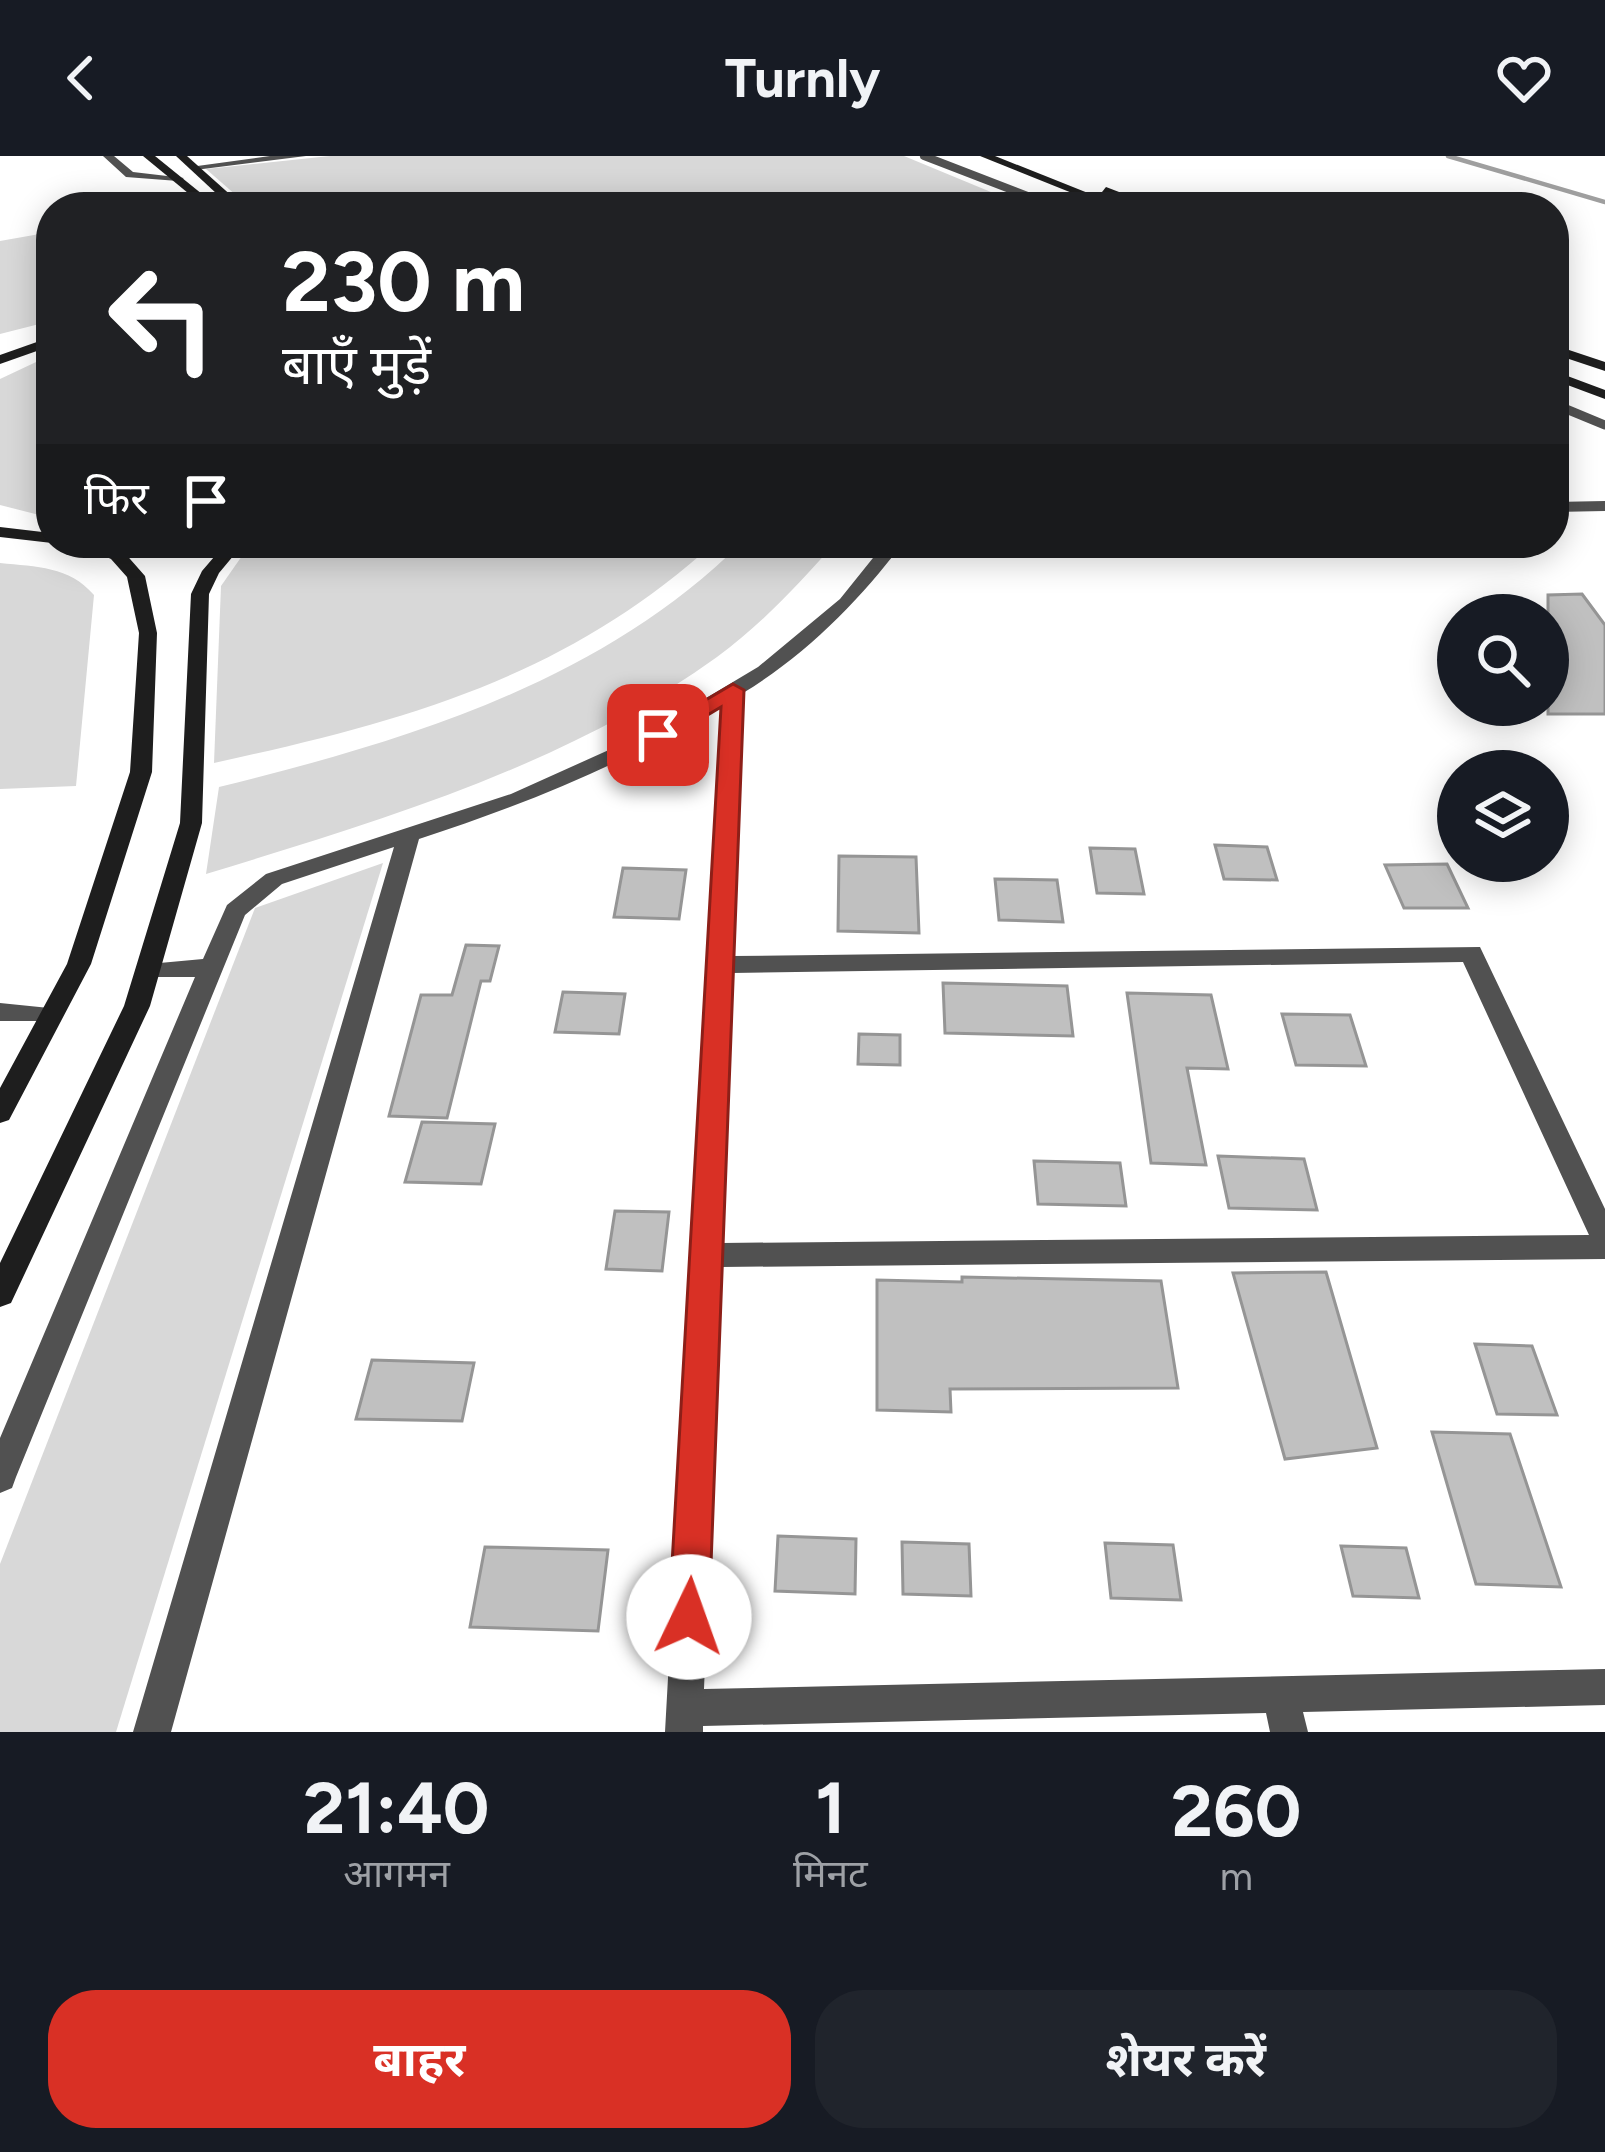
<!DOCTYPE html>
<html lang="hi">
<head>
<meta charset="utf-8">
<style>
	:root { --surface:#171b24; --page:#20242c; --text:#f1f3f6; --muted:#9ea1a6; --accent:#d93025 }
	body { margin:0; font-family:Figtree,"Noto Sans Devanagari",sans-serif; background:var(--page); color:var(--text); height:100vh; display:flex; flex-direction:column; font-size:45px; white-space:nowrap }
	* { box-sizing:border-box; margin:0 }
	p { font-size:39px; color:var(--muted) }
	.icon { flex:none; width:66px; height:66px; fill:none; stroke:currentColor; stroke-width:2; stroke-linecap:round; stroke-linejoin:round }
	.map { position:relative; height:1576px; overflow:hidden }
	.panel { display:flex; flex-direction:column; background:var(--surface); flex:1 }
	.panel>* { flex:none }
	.banner { position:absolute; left:36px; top:36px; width:1533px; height:366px; border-radius:48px; box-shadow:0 6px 30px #0003; background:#202124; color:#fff; overflow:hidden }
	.tools { position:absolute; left:1437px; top:438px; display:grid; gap:24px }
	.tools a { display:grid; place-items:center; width:132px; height:132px; border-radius:50%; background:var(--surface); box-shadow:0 6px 30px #0003; font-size:60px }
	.pin { position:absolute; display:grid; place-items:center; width:102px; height:102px; color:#fff; margin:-51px; border-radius:24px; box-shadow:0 6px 18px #0006 }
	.me { position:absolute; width:132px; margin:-66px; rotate:3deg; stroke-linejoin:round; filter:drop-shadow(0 0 9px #0008) }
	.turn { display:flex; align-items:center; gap:42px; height:252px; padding:0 48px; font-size:54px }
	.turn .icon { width:156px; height:156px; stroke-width:2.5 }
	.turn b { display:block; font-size:84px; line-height:102px }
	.then { display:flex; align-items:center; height:114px; padding:0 48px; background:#0003; gap:24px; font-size:45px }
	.eta { display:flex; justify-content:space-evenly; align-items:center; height:204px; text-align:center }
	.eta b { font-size:72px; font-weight:700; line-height:84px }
	.action { display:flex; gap:24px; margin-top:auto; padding:24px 48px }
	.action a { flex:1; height:138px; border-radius:48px; background:var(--accent); color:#fff; font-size:48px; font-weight:700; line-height:138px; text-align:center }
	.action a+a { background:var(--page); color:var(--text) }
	header { display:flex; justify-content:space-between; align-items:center; height:156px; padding:0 48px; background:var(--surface); font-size:54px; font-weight:700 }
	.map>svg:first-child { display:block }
</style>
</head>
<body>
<header><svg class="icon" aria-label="back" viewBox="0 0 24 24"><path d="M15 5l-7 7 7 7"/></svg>Turnly<svg class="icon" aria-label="heart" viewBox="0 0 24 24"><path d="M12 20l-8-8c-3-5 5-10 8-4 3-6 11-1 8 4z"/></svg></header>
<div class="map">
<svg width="1605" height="1576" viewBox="0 0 1605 1576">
	<rect width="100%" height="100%" fill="#fff"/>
	<g fill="#d8d8d8">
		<polygon points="330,0 904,0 1027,51 245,47 206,13"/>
		<polygon points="51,76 51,165 0,178 0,85"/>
		<polygon points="51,199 51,362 0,349 0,223"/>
		<path d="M251,387h463c-149,135 -309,178 -500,220l7,-177z"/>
		<path d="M741,387h94c-36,41 -74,82 -118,114 -150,108 -337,164 -511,217l13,-87c187,-46 382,-105 522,-244z"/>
		<path d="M0,407c37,4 69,3 94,32l-18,191 -76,3z"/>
		<polygon points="383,707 116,1576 0,1576 0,1408 255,752"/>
	</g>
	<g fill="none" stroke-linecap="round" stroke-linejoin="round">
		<polyline stroke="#9f9f9f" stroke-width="4.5" points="1448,0 1605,46"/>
	</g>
	<g fill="#c0c0c0" stroke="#959595" stroke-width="3">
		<polygon points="1582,438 1605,469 1605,558 1548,558 1548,439"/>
		<polygon points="1215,689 1267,691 1277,724 1224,723"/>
		<polygon points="1090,692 1135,693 1144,738 1097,737"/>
		<polygon points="839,700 916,701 919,777 838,775"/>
		<polygon points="1447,708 1468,752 1404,752 1385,709"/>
		<polygon points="623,712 686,714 679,763 614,761"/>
		<polygon points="995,723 1057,724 1063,766 999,764"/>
		<polygon points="466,789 499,790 490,825 481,825 447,962 389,960 421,839 452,839"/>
		<polygon points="943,827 1067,830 1073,880 945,877"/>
		<polygon points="563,836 625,838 619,878 555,876"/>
		<polygon points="1127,837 1211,839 1228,913 1187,912 1206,1009 1151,1007"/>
		<polygon points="1282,858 1350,859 1366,910 1296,909"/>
		<polygon points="859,878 900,879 900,909 858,908"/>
		<polygon points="422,966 495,968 481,1028 405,1026"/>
		<polygon points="1218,1000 1304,1003 1317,1054 1229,1052"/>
		<polygon points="1034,1005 1120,1007 1126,1050 1038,1048"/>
		<polygon points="615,1055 669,1056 662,1115 606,1113"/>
		<polygon points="1326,1116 1377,1292 1285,1303 1233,1117"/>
		<polygon points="962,1121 1161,1125 1178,1232 950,1233 951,1256 877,1254 877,1124 962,1126"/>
		<polygon points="1475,1188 1532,1190 1557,1259 1497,1258"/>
		<polygon points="372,1204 474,1207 462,1265 356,1263"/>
		<polygon points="1432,1276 1510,1278 1561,1431 1476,1428"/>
		<polygon points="778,1380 856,1383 855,1438 775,1435"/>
		<polygon points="902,1386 969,1388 971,1440 903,1438"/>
		<polygon points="1105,1387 1173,1389 1181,1444 1111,1442"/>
		<polygon points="1341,1390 1406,1392 1419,1442 1353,1440"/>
		<polygon points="485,1391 608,1394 598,1475 470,1471"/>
	</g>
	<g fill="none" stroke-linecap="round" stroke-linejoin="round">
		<polyline stroke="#515151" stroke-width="8" points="924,0 1056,51"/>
		<polyline stroke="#515151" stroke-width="9" points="1554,248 1605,269"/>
		<g fill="#515151" fill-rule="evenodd">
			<polygon points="103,0 114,0 133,16 184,22 178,25 126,21"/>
			<polygon points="270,0 306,0 195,14 190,11"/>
			<polygon points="1605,345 1605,355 1554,356 1554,346"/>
			<path d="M885,387h18c-45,59 -96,111 -160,150l-10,263 747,-9 125,262v50l-884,8 -17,422 901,-20v36l-302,7 5,20h-38l-4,-19 -563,13v6h-38l57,-1027c-97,59 -196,99 -303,134l-248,893h-38l261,-885 -112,37 -37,31 -229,562 -4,11 -12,5v-55l195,-461h-57l-3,-6 3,-6 65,-6 24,-54 39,-31 245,-80 140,-63 107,-64 82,-68zM1463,806l126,273 -867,8 10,-270z"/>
			<polygon points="0,847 59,853 63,859 59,865 0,865"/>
		</g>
		<g fill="#1e1e1e" fill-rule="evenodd">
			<polygon points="143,0 155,0 218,51 205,51"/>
			<polygon points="176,0 187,0 244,51 231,51"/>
			<polygon points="980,0 995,0 1123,51 1107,51"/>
			<polygon points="1106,31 1153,49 1155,51 1139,51 1102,36"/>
			<polygon points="51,181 51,190 0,208 0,199"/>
			<polygon points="1554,189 1605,206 1605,215 1554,198"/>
			<polygon points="1554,215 1605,234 1605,243 1554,224"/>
			<polygon points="0,371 51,377 52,387 0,381"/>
			<polygon points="76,387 101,387 123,395 145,420 157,477 152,616 91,808 9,964 0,967 0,932 67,808 130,616 139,477 127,421 111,403"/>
			<polygon points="226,387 244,387 219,417 209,438 202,667 150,850 11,1147 0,1151 0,1107 124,850 180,667 191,438 202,415"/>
		</g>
	</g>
	<polygon fill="#d93025" stroke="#8d1f18" stroke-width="3" points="733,528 744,534 709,1461 703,1475 689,1481 675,1475 669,1461 721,551 666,584 649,584 646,579"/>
</svg>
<div class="tools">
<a><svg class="icon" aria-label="search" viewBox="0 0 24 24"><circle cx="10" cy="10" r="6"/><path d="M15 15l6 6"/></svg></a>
<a><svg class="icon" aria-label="layers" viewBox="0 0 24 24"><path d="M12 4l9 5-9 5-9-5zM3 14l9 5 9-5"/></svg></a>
</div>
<div class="pin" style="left:658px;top:579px;background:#d93025"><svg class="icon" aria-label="arrive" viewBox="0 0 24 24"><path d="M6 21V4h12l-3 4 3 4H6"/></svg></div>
<svg class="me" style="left:689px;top:1461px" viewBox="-20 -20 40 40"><circle r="19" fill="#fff"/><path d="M0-13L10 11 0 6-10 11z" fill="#d93025"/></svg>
<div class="banner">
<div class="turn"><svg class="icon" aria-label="left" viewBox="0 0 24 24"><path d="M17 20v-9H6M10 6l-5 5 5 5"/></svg><div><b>230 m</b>बाएँ मुड़ें</div></div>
<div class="then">फिर<svg class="icon" aria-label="arrive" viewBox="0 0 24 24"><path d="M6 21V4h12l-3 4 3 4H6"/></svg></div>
</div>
</div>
<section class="panel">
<div class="eta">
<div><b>21:40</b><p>आगमन</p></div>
<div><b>1</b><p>मिनट</p></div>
<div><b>260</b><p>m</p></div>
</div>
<div class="action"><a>बाहर</a><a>शेयर करें</a></div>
</section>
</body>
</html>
